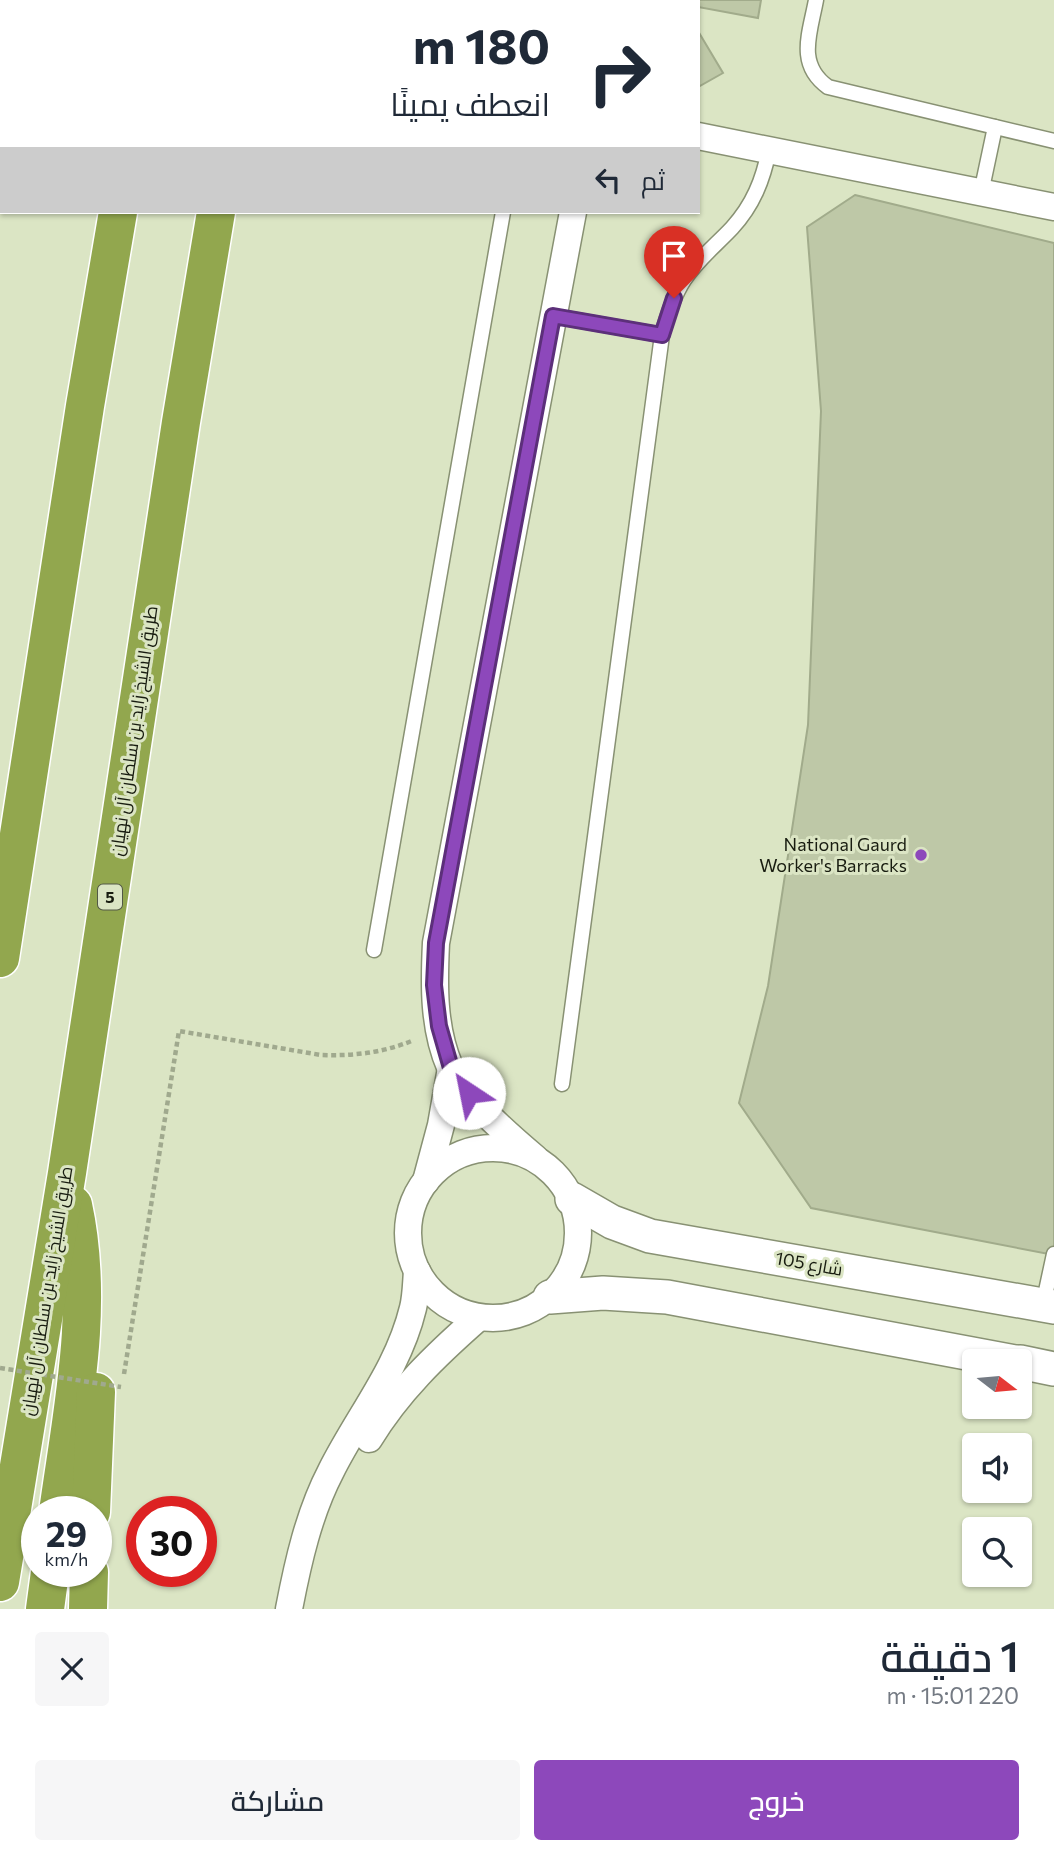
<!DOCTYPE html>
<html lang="ar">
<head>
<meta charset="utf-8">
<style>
	:root { --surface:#fff; --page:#f6f6f7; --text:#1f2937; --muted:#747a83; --accent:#8d48bb }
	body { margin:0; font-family:Commissioner,Cairo,sans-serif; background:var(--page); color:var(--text); direction:rtl; height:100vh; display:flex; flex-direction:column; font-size:26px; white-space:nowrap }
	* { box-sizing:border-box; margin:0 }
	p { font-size:23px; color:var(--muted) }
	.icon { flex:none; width:38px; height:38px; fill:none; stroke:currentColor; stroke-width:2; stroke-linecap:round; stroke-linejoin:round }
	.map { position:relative; height:1609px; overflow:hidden; direction:ltr }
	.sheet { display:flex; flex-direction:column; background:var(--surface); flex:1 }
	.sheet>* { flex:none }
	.top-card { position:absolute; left:0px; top:0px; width:700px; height:214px; box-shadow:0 2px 5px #0004; direction:rtl; background:#fff; color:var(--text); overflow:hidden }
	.needle { width:46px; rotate:106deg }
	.controls { position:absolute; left:962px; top:1349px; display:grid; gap:14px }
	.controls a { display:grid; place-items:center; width:70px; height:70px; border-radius:7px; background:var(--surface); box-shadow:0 2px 5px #0004; font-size:35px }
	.speed { position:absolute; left:21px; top:1496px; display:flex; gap:14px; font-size:35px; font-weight:700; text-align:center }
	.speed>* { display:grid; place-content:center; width:91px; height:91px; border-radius:50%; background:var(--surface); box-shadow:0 2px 5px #0004; line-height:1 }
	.speed small { font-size:18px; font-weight:400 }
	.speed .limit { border:10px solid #d22; background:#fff; color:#111 }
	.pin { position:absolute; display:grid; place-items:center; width:60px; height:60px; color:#fff; margin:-72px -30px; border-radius:50% 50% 50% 0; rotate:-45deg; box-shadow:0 0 7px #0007 }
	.pin .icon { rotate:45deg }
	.me { position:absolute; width:77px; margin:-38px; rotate:326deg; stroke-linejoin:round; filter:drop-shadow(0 0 5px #0008) }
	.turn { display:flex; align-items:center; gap:24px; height:147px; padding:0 35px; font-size:32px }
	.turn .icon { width:91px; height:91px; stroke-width:2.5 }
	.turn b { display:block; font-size:49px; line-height:60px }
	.then { display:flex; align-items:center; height:66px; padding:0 35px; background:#0003; gap:14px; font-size:26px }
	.round { display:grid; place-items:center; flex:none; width:74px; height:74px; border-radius:7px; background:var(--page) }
	.overview { display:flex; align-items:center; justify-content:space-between; height:119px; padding:0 35px }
	h1 { font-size:42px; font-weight:600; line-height:52px }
	.action { display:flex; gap:14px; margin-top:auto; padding:14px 35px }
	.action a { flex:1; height:80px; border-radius:7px; background:var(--accent); color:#fff; font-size:28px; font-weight:600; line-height:80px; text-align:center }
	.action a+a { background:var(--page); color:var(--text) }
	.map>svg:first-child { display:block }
</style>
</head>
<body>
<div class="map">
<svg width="1054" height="1609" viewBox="0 0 1054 1609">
	<rect width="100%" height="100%" fill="#dbe5c4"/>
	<g fill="#bec8a7" stroke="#a1ab8b" stroke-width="2">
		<polygon points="659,0 761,0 758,18 698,7 698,2"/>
		<polygon points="698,31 723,73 698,87"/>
		<polygon points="855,195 1054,243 1054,1255 811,1208 739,1103 768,986 808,725 821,411 807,227"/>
	</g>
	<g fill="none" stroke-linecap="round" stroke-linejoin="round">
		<defs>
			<g id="service">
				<path d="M816,0c-6,33 -20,64 12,87l226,54"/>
				<polyline points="539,2 540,0"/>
				<polyline points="981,193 995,127"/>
				<polyline points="553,316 662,335"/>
				<polyline points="374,950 503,212"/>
				<path d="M562,1084l100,-749c5,-19 11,-38 22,-55 13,-20 32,-35 48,-52 21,-23 31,-48 37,-78"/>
				<polyline points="1043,1305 1054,1254"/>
			</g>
			<g id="minor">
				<polyline points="613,2 613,0"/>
				<polyline points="698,136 1054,207"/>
				<circle cx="493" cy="1233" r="85"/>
				<path d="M535,1158c-25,-21 -72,-62 -85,-91 -17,-39 -16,-83 -14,-124l137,-731"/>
				<polyline points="426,1181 441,1125 451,1068"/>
				<path d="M369,1439c29,-48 68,-85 109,-121"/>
				<path d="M289,1609c9,-47 20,-96 42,-138 28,-56 67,-101 82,-163 3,-12 3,-25 4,-37"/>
			</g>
			<g id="tertiary">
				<polyline points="572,1199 612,1222 650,1236 1054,1307"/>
				<polyline points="550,1297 603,1293 667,1297 1015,1362"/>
				<polyline points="1020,1362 1054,1369"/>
			</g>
			<g id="motorway">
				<polyline points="155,2 155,0"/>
				<polyline points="252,2 252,0"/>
				<polyline points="0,958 85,406 118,212"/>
				<path d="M58,1512c14,-101 37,-206 15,-307"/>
				<polyline points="91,1512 96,1392"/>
				<polyline points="0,1582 67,1173 181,422 216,212"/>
				<polyline points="45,1609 50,1572"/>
				<polyline points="88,1609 89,1572"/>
			</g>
		</defs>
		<use href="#service" stroke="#889173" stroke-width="17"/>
		<use href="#minor" stroke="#889173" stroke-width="29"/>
		<use href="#tertiary" stroke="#889173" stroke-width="36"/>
		<use href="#motorway" stroke="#fff" stroke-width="41"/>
		<path stroke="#a0a98e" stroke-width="4.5" stroke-dasharray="5 3.5" stroke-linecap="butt" d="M124,1374l55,-343 142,24c32,1 62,-2 93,-15"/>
		<use href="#service" stroke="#fff" stroke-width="14"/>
		<use href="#minor" stroke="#fff" stroke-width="26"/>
		<use href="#tertiary" stroke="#fff" stroke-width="33"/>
		<use href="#motorway" stroke="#92a74e" stroke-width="38"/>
		<polyline stroke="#a0a98e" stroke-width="4.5" stroke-dasharray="5 3.5" stroke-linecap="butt" points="0,1368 121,1387"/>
	</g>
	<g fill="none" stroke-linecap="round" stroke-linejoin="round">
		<defs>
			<polyline id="route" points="469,1093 451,1068 439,1026 434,985 436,943 553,316 662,335 674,298"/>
		</defs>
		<use href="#route" stroke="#5c2f7a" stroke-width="18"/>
		<use href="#route" stroke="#8d48bb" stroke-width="12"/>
	</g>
	<circle fill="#8d48bb" stroke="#dbe5c4" stroke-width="2.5" cx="921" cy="855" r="7"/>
	<g text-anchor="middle" stroke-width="6" stroke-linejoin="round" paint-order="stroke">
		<rect fill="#dbe5c4" stroke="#525846" stroke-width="2" x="98" y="884.5" width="24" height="25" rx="5"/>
		<g font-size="16" font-weight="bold" fill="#181c10">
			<text x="110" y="903">5</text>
		</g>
		<g font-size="18" fill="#181c10" stroke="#dbe5c4">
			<text transform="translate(134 731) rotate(-82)" y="6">طريق الشيخ زايد بن سلطان آل نهيان</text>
			<text transform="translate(809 1264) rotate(10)" y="6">شارع 105</text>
			<text transform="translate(47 1291) rotate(-81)" y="6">طريق الشيخ زايد بن سلطان آل نهيان</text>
		</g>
		<g font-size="18" fill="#181c10" stroke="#dbe5c4" text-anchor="end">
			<text x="907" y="851">National Gaurd<tspan x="907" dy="21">Worker's Barracks</tspan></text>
		</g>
	</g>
</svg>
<div class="controls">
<a><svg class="needle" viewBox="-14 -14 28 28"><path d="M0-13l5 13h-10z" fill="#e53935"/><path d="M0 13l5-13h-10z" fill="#747a83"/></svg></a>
<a><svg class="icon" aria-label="sound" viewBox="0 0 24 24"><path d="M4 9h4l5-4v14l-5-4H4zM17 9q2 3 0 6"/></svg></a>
<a><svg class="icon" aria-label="search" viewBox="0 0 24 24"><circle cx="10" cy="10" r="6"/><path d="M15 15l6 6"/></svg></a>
</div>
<div class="speed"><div>29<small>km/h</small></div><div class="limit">30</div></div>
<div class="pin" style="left:674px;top:298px;background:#d93025"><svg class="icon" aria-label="arrive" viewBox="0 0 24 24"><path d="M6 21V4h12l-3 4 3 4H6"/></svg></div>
<svg class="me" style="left:469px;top:1093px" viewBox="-20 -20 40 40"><circle r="19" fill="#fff"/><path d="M0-13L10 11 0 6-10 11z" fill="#8d48bb"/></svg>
<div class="top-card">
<div class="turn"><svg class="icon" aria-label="right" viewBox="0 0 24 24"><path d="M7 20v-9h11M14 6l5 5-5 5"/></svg><div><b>180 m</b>انعطف يمينًا</div></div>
<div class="then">ثم<svg class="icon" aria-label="left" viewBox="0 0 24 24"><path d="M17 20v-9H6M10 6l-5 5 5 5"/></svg></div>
</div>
</div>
<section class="sheet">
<div class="overview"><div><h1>1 دقيقة</h1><p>220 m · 15:01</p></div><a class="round"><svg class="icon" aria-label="close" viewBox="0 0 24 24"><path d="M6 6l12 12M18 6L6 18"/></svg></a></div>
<div class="action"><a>خروج</a><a>مشاركة</a></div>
</section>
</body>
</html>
